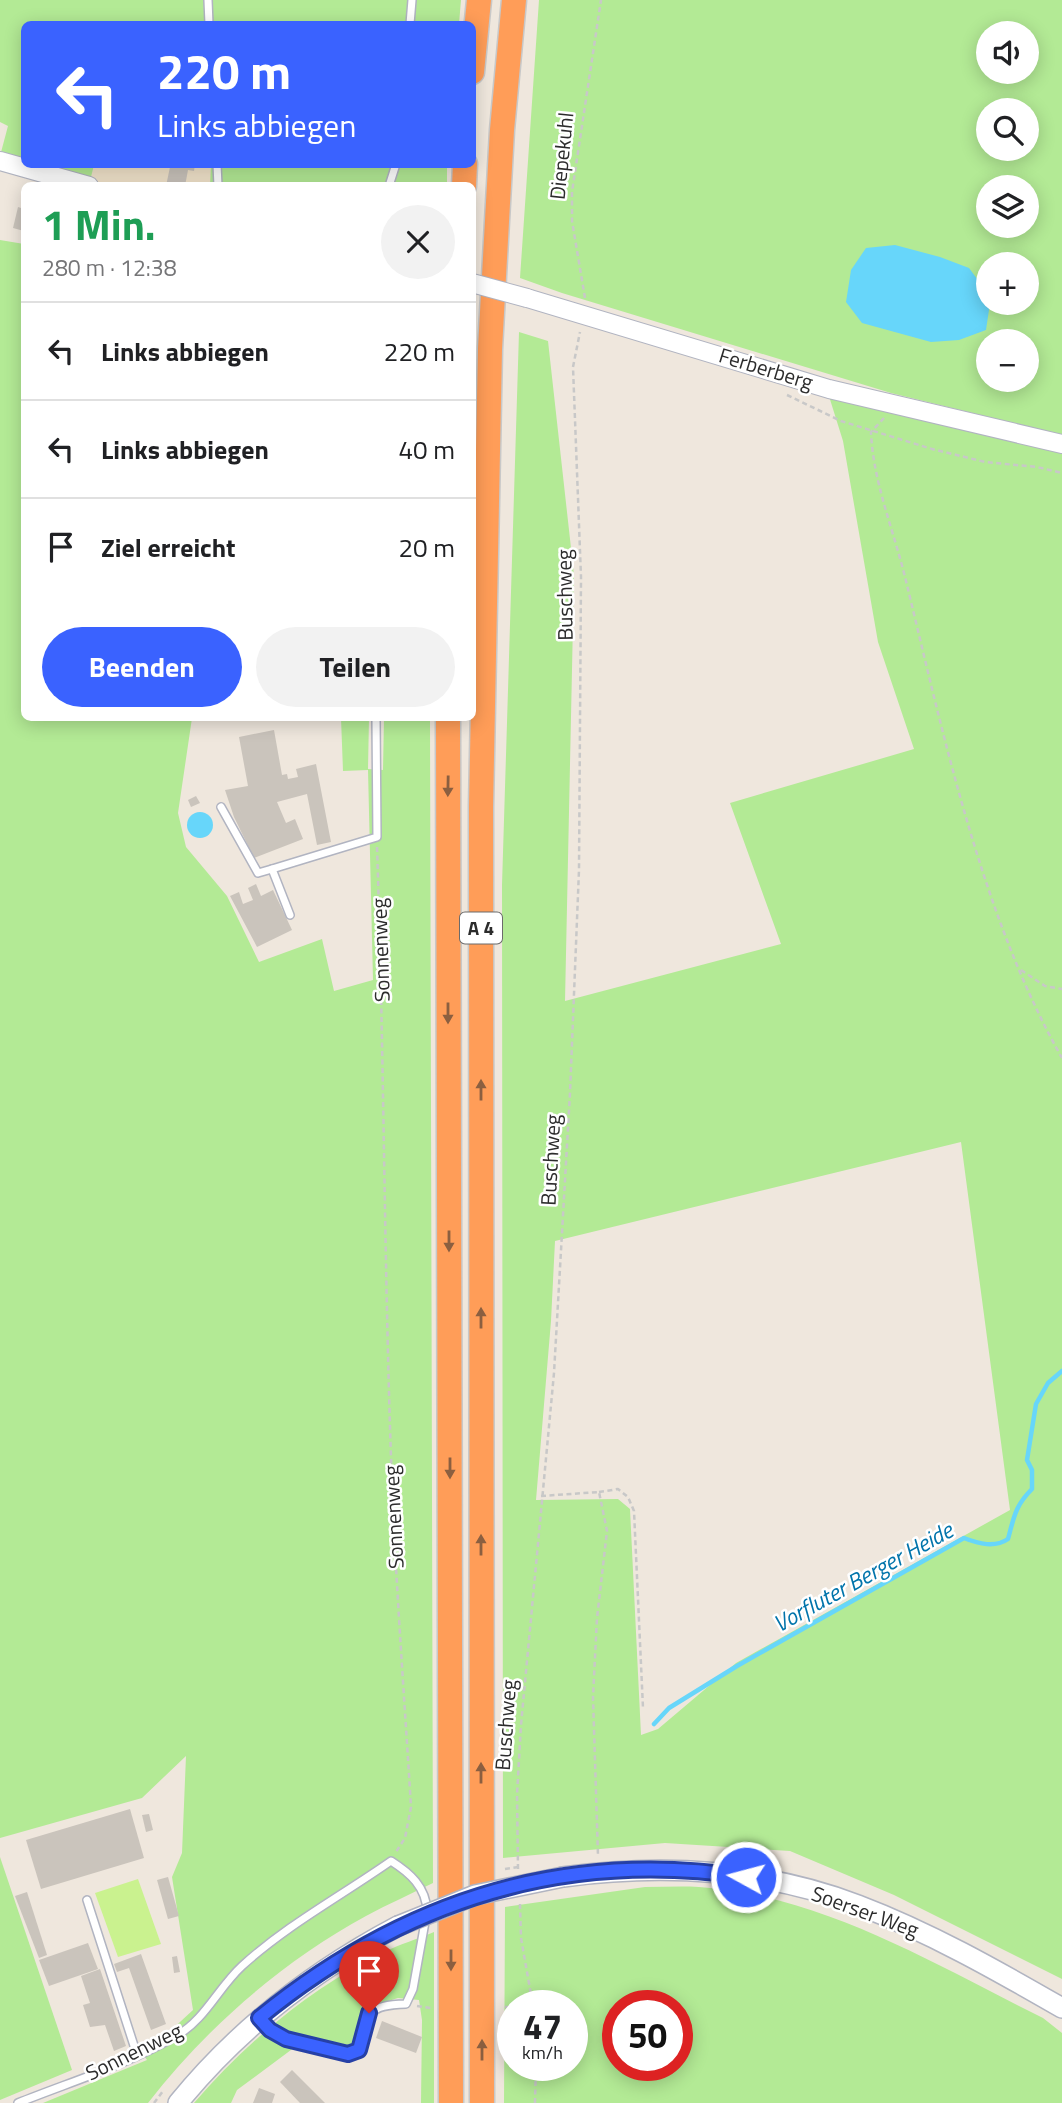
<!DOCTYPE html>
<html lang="de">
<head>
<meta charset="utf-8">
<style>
	:root { --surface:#fff; --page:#f2f2f2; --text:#202124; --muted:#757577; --line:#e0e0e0; --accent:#3a62ff }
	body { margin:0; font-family:"Titillium Web",sans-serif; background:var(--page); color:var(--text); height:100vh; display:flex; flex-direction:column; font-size:26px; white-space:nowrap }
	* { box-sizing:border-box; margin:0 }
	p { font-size:23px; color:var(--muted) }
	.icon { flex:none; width:38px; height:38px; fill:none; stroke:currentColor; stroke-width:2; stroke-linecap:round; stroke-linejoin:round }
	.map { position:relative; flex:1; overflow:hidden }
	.sheet { position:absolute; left:21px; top:182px; width:455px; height:539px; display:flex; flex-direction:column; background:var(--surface); border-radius:10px; box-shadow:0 4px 18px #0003 }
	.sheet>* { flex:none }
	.banner { position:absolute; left:21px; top:21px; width:455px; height:147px; border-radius:10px; box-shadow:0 4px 18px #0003; background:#3a62ff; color:#fff; overflow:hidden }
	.controls { position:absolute; left:976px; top:21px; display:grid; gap:14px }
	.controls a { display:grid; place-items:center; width:63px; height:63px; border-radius:50%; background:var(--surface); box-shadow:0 4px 18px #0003; font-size:35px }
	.speed { position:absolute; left:497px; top:1990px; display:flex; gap:14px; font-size:35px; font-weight:700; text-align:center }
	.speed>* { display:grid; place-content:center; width:91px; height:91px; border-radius:50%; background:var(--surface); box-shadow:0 4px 18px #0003; line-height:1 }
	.speed small { font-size:18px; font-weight:400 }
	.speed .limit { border:10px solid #d22; background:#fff; color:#111 }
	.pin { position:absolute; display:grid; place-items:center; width:60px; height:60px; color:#fff; margin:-72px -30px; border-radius:50% 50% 50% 0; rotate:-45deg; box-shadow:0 0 7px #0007 }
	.pin .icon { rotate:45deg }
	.me { position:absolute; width:77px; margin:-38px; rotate:277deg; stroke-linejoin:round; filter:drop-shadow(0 0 5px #0008) }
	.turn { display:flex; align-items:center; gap:24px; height:147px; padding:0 21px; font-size:32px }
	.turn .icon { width:91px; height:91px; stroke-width:2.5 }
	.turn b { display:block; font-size:49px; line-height:60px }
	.round { display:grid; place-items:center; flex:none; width:74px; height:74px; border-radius:37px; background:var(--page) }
	.head { display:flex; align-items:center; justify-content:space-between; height:119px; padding:0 21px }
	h1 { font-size:42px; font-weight:700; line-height:52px; color:#1e9e55 }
	.action { display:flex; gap:14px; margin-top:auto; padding:14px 21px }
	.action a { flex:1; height:80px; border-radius:42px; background:var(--accent); color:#fff; font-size:28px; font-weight:700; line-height:80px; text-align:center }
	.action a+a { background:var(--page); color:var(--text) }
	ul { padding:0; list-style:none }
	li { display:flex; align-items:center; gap:21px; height:98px; padding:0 21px; border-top:2px solid var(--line) }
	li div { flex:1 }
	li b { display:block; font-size:26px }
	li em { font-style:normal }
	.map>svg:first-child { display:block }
</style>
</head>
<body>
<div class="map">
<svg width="1062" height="2103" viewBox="0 0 1062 2103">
	<rect width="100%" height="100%" fill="#efe7dd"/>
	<polygon fill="#f2e4cb" points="94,165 211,165 211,181 210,185 106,186 90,181"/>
	<g fill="#b3ea95" fill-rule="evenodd">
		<polygon points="0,0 461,0 459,24 24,24 24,163 0,156 8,126 0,122"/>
		<path d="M539,0h523v435l-171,-42 -329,-100 -42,-15zM989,33h38v39h-38zM989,110h38v39h-38zM989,187h38v39h-38zM989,264h38v39h-38zM989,341h38v39h-38z"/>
		<polygon points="29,165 94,165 90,181"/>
		<polygon points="211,165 447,165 447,185 210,186"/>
		<path d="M0,240l24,4v474h168l-14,95 8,34 41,49 32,66 63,-23 12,52 39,-11 -5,-210 -25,1 -2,-53h28l-1,51 15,1 1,-52h46l3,1165c-22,11 -45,21 -67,33 -84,46 -159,111 -218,187h-105l104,-43 -10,-15 31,-12 25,-23 -21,-133 10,-24 4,-97 -44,42 -142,40z"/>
		<path d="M519,332l29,9 26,234 -9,426 216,-57 -51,-141 184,-54 -36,-107 -35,-201 -15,-48 234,60v1526l-168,-84 -104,-44 -125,-8 -162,15 -1,-973zM961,1142l49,368 -274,153 -78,66 -17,6 -11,-226 -12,-10 -82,1 15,-179 4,-80z"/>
		<polygon points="0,1857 72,2070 0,2100"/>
		<path d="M645,1887c18,0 36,-1 54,0 125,9 235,77 344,131l19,15v70h-558l1,-196zM513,2006h59v59h-59zM618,2006h59v59h-59z"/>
		<path d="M434,1932v171h-13l1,-83 -3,-20 -21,-2 -32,10 -11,39 -7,4 -35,-11 -18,7 -58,43 -6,13h-37c54,-62 115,-114 190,-151 16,-8 34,-13 50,-20z"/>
	</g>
	<polygon fill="#caf28f" points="138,1879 161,1944 118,1957 95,1893"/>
	<g fill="#67d6fa">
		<polygon points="895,245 940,257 969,268 989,295 990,303 986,330 959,340 931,342 862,323 846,302 851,270 866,248"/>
		<circle cx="200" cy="825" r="13"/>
	</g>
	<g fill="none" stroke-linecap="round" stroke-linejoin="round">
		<path stroke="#67d6fa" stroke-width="4.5" d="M654,1724l15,-16 68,-42 227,-128c15,6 31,10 44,1 6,-22 7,-33 24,-50v-19l-5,-10 9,-56 12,-21 14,-12"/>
	</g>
	<g fill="#cac4bc">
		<polygon points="167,164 195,164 194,171 188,170 185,186 166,186 170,167 166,167"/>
		<polygon points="18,207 24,209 24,231 13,228"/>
		<polygon points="274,730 282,775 287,774 288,779 298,777 296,769 316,764 331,842 317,845 307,794 277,802 286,823 295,819 303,839 254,858 234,817 225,790 248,786 239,737"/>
		<polygon points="196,796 200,803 191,807 188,800"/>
		<polygon points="256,884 261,896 273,890 292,930 257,947 230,896 239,892 243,904 253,900 248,888"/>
		<polygon points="130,1809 144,1858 41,1889 26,1840"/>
		<polygon points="149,1814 153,1830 146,1832 142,1815"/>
		<polygon points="168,1877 179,1916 168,1919 157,1880"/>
		<polygon points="27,1892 47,1955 39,1958 15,1896"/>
		<polygon points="88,1943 98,1969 49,1986 39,1960"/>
		<polygon points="141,1954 166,2024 151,2030 129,1968 117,1972 114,1964"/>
		<polygon points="177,1956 180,1972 174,1973 172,1957"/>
		<polygon points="100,1969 126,2046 114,2051 105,2025 90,2027 83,2005 90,2003 81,1976"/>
		<polygon points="382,2021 422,2037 416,2053 376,2038"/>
		<polygon points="292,2070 325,2103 300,2103 280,2082"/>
		<polygon points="259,2088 275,2094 272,2103 253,2103"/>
	</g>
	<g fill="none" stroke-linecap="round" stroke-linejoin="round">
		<defs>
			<g id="service">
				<polyline points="208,0 209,24"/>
				<polyline points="410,24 412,0"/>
				<polyline points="217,164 218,186"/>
				<polyline points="389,186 396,164"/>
				<polyline points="221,807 258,873 272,869"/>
				<polyline points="290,915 272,869 377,837 376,718"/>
				<polyline points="87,1900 137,2055"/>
				<path d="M18,2103c52,-21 109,-38 158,-67 29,-16 42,-48 66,-70 45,-41 99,-70 149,-105 19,12 35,26 36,50l-14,78 -7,15c-39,1 -40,10 -47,46l-11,4 -62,-15 -17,-9 -7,-9"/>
			</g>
			<g id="tertiary">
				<polyline points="0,161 89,186"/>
				<polyline points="527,298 829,389 1062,444"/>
			</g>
			<g id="secondary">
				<path d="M563,1877c98,-13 201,-8 295,28 71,27 138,65 204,103"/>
				<path d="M178,2103c61,-75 135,-132 220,-177"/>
			</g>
			<g id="motorway">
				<polyline points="472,72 479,0"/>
				<polyline points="464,186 465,164"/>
				<polyline points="448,718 451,2103"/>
				<polyline points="482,2103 481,807 490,349 502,130 514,0"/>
			</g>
		</defs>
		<use href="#service" stroke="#b1b4c1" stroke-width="10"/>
		<use href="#tertiary" stroke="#b1b4c1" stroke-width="20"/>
		<use href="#secondary" stroke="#b1b4c1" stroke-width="22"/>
		<use href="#motorway" stroke="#c8c8c8" stroke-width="27"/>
		<g stroke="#c8c8c8" stroke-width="2.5" stroke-dasharray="5 3.5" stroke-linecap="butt">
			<polyline points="585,298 572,221 572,192 601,0"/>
			<polyline points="787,395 841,421 932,449 985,462 1037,467 1062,473"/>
			<path d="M884,418l-13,14c2,50 23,99 35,149 38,156 76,336 156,477"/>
			<path d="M377,847c7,204 7,407 14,610 4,117 13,234 20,350l-6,31 -9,14"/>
			<polyline points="1021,970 1045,986 1062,989"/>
			<polyline points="599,1492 618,1489 628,1497 634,1511 643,1708"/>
			<polyline points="541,1496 599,1492 607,1531 597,1618 593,1697 598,1856"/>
			<polyline points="518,1869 517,1795 521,1725 554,1373 570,1093 579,870 581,577 573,367 580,332"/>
			<polyline points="520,1904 521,1938 533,2006"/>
			<polyline points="417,2006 431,2008"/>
			<polyline points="505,2007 513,2007"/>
			<polyline points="154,2103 163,2091"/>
			<polyline points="535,2103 536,2065"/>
		</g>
		<use href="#service" stroke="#fff" stroke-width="7"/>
		<use href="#tertiary" stroke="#fff" stroke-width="18"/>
		<use href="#secondary" stroke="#fff" stroke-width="19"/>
		<use href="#motorway" stroke="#ff9d58" stroke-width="24"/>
		<defs>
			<polyline id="tertiary-bridge" points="472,283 527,298"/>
			<polyline id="secondary-bridge" points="398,1926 475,1895 563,1877"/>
		</defs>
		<use href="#tertiary-bridge" stroke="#b1b4c1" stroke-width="20" stroke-linecap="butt"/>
		<use href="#secondary-bridge" stroke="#b1b4c1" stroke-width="22" stroke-linecap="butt"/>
		<polyline stroke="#c8c8c8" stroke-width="2.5" stroke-dasharray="5 3.5" stroke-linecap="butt" points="505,1869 519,1867"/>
		<use href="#tertiary-bridge" stroke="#fff" stroke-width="18"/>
		<use href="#secondary-bridge" stroke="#fff" stroke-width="19"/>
	</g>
	<defs><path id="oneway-solid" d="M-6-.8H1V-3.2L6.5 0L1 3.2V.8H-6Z" transform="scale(1.75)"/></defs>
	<g fill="#8b5f40">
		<use href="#oneway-solid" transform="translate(448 786) rotate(91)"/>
		<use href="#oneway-solid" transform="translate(448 1013) rotate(90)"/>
		<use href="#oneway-solid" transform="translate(481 1090) rotate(-90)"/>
		<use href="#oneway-solid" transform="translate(449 1241) rotate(90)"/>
		<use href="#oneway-solid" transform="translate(481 1318) rotate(-90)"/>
		<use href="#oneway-solid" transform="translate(450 1468) rotate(90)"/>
		<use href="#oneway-solid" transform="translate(481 1545) rotate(-90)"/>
		<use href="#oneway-solid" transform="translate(481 1773) rotate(-90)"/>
		<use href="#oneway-solid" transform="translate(451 1960) rotate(90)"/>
		<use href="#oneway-solid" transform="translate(482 2050) rotate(-90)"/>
	</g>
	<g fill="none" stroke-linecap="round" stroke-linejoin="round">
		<defs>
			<path id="route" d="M369,2013l-10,37 -11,4 -62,-15 -16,-9 -11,-12c142,-116 304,-169 487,-141"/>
		</defs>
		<use href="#route" stroke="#2640a6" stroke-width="18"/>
		<use href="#route" stroke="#3a62ff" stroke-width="12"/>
	</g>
	<g text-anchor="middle" stroke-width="5" stroke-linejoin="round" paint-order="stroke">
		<rect fill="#fff" stroke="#6b6b6b" stroke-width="2" x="460" y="912.5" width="42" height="31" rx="5"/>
		<g font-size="19" font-weight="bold" fill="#2c2c2c">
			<text x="481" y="935">A 4</text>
		</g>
		<g font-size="21" fill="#2c2c2c" stroke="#fff">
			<text transform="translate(562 156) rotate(-84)" y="7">Diepekuhl</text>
			<text transform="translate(766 369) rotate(17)" y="7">Ferberberg</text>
			<text transform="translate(565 595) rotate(-91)" y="7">Buschweg</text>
			<text transform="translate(381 950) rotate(-92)" y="7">Sonnenweg</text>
			<text transform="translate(551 1160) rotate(-87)" y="7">Buschweg</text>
			<text transform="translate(394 1517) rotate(-93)" y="7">Sonnenweg</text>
			<text transform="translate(506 1725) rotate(-86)" y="7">Buschweg</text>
			<text transform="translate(865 1912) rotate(20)" y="7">Soerser Weg</text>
			<text transform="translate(134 2052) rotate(-26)" y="7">Sonnenweg</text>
		</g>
		<g font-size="23" font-style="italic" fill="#0174ab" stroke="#fff">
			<text transform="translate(863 1577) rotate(-29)" y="8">Vorfluter Berger Heide</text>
		</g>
	</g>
</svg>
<div class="controls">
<a><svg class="icon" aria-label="sound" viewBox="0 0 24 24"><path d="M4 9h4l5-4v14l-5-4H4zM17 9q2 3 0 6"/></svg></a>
<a><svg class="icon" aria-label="search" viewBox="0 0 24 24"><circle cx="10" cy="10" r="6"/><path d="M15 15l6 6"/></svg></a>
<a><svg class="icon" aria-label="layers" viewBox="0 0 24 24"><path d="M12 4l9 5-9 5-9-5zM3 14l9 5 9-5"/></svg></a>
<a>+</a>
<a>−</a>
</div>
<div class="speed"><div>47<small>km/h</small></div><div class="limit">50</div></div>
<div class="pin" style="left:369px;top:2013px;background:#d93025"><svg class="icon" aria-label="arrive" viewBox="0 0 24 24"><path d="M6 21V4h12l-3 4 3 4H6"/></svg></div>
<svg class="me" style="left:746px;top:1877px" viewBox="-20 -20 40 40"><circle r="17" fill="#3a62ff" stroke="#fff" stroke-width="3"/><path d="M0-11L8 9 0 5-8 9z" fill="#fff"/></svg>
<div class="banner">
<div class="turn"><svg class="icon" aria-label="left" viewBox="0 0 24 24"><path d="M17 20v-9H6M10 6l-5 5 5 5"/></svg><div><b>220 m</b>Links abbiegen</div></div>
</div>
<section class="sheet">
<div class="head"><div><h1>1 Min.</h1><p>280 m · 12:38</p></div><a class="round"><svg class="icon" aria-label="close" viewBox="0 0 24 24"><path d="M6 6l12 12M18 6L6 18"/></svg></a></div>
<ul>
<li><svg class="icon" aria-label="left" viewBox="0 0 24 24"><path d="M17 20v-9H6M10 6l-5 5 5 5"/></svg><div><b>Links abbiegen</b></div><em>220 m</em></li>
<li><svg class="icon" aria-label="left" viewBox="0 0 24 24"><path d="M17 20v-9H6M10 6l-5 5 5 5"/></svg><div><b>Links abbiegen</b></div><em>40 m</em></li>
<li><svg class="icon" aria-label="arrive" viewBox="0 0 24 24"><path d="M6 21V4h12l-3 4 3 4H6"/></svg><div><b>Ziel erreicht</b></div><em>20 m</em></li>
</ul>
<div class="action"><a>Beenden</a><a>Teilen</a></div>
</section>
</div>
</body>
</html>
